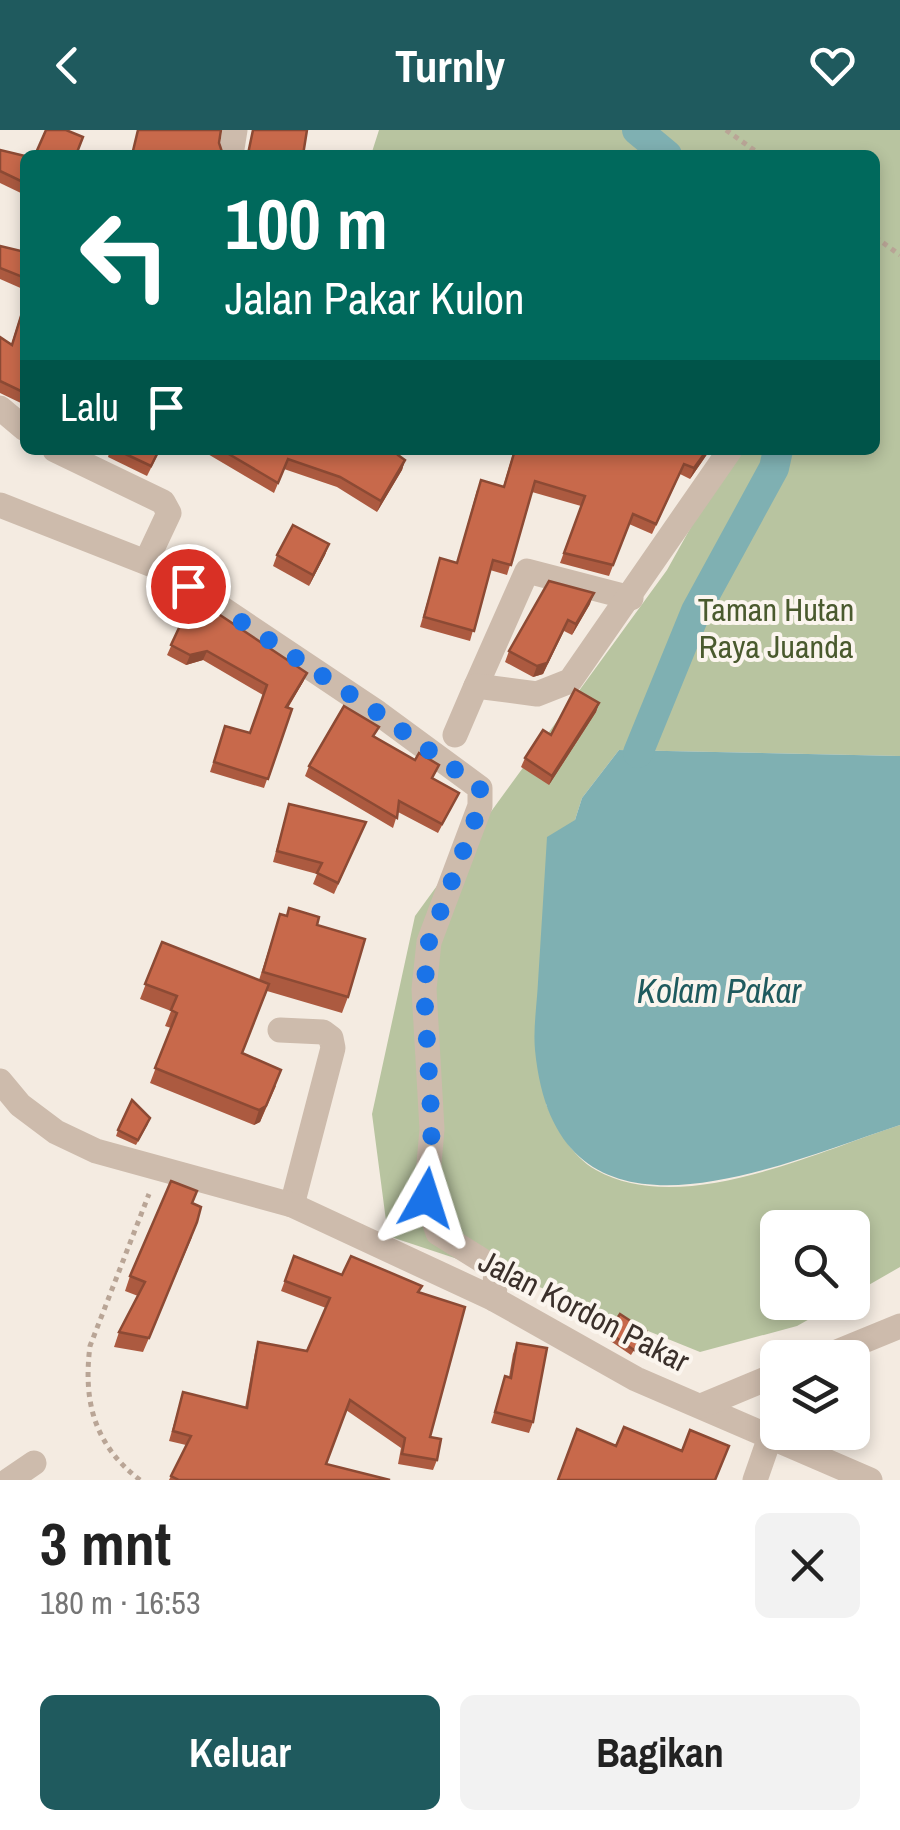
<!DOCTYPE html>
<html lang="id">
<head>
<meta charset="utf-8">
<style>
	:root { --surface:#fff; --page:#f2f2f2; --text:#222; --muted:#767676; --accent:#1f5a5e }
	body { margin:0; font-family:"Archivo Narrow",sans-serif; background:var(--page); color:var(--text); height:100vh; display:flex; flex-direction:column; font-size:38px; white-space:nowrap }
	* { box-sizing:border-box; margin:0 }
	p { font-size:32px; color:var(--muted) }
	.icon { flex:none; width:55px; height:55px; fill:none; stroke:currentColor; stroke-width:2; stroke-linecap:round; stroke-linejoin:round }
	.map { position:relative; height:1350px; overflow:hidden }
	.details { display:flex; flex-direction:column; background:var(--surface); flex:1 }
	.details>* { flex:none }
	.hud { position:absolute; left:20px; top:20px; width:860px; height:305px; border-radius:15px; box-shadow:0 5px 15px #0003; background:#00695c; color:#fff; overflow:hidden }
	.controls { position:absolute; left:760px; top:1080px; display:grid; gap:20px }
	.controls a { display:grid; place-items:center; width:110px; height:110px; border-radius:15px; background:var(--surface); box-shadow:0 5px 15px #0003; font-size:50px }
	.pin { position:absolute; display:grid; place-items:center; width:85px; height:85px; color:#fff; margin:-42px; border:5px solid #fff; border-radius:50%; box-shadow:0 2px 10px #0007 }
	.me { position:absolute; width:110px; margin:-55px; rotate:6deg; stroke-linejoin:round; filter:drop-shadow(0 0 8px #0008) }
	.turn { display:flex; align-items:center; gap:35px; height:210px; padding:0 40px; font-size:45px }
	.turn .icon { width:130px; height:130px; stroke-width:2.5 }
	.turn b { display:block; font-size:70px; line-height:85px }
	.then { display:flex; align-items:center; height:95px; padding:0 40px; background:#0003; gap:20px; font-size:38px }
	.round { display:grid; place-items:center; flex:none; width:105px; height:105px; border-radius:15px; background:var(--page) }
	.overview { display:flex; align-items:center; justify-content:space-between; height:170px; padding:0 40px }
	h1 { font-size:60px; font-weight:700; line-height:75px }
	.button { display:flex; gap:20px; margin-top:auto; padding:20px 40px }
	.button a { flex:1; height:115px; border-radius:15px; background:var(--accent); color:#fff; font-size:40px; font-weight:700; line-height:115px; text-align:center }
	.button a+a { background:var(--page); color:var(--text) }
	header { display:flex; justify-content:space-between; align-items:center; height:130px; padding:0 40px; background:var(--accent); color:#fff; font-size:45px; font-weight:700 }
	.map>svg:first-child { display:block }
</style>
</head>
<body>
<header><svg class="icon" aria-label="back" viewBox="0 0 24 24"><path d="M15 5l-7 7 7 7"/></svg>Turnly<svg class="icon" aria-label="heart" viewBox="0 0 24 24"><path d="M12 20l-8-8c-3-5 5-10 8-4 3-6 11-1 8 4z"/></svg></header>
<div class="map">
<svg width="900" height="1350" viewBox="0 0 900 1350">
	<rect width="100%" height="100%" fill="#f4ebe1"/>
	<path fill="#b8c4a0" d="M379,0h521v626l-281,-6 -37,48 -7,22 -29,284c12,25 25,52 50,66 85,48 220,-18 304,-45v142l-47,27 -1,-66h-74v74l60,1 -41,23 -97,26 -173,-70 -139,-46 -16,-122 43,-198 252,-346 67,-120h141v-295h-504z"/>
	<path fill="#7fb0b2" d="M619,620l281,6v369c-128,42 -344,143 -365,-75 -2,-22 2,-46 3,-68 3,-48 6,-96 9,-145l28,-17 7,-22z"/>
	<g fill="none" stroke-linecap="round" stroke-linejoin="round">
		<g stroke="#7fb0b2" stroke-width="30">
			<polyline points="637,0 667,25"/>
			<polyline points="638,623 696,481 774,338 778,320"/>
		</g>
		<g stroke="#b9a596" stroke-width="5" stroke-dasharray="5 5" stroke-linecap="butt">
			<polyline points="726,0 761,25"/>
			<polyline points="875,107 900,125"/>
			<path d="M140,1350c-46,-35 -57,-79 -50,-134l59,-152"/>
		</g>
		<g stroke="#cdbbac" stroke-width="25">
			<polyline points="231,25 235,0"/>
			<polyline points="0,278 25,299"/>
			<polyline points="55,320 163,372 169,383 146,432"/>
			<polyline points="0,375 163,439 378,583 480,658 480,676 429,812 424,859 432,999 426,1068 438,1103 496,1139 494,1169"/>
			<polyline points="476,556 527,441 631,468"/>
			<polyline points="455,605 476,556 537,564 570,551 730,320"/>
			<polyline points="280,900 323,902 331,908 333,918 292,1075"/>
			<polyline points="0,951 20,975 56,1002 96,1021 292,1075 494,1169 636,1249 870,1350"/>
			<polyline points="822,1228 900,1196"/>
			<polyline points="701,1276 778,1244"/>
			<polyline points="9,1350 34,1333"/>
			<polyline points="755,1350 770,1307"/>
		</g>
	</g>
	<g fill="#ac5a40">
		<polygon points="0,20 25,26 25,65 0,53"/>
		<polygon points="0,116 25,122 25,160 0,149"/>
		<polygon points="25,171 25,275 0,263 0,207 11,215"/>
		<polygon points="110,320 160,320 147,346 108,327"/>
		<polygon points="201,320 400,320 398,325 405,330 402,340 377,382 337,357 284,339 274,363"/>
		<polygon points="514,320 710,320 690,349 680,344 652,404 629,394 609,446 560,433 581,376 532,362 507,445 490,440 470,511 420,497 440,428 457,433 477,360 503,357"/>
		<polygon points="329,414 325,425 309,456 273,436 277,425"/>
		<polygon points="590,474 572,505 564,501 543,544 533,547 505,532 509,521"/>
		<polygon points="186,483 307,543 303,552 288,578 292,579 264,658 210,642 225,596 250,603 263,565 203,530 186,535 167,525"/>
		<polygon points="599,573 596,582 549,655 521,637 525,628 551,605"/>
		<polygon points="375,607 433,649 459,663 438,703 398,682 393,698 305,646 309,636"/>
		<polygon points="289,674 366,692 334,764 313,754 317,744 273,732"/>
		<polygon points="280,784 317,795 348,867 342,883 267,861 242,923 276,956 260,992 254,995 150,953 171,898 165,896 171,881 140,869 162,812 259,850"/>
		<polygon points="148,994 136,1015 116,1006 118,1000"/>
		<polygon points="193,1074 192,1107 143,1222 114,1217 119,1202 138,1166 125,1161 130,1146"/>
		<polygon points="294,1126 342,1145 419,1163 430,1307 437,1330 433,1340 398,1334 401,1318 346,1280 326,1334 390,1350 169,1350 186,1315 169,1311 183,1262 245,1278 255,1222 258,1212 307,1221 326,1178 281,1161"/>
		<polygon points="646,1201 631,1225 606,1208 608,1202"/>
		<polygon points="517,1213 533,1292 529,1303 491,1293 505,1246 509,1247 513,1224"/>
	</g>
	<g fill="#8c4a34">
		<polygon points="707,320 710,320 690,349 694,338"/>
		<polygon points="405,330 402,340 377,382 381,371"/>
		<polygon points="329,414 325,425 309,456 313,445"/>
		<polygon points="594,463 590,474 572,505 576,494"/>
		<polygon points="568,490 543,544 533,547 537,536"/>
		<polygon points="207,521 203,530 186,535 190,525"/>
		<polygon points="307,543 303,552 282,587 286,577"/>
		<polygon points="599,573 596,582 549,655 552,646"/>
		<polygon points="281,940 260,992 254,995 259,980"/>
	</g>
	<g fill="#c8694b" stroke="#8c4a34" stroke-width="2.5">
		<polygon points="46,0 66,0 83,7 76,25 35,25"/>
		<polygon points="138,0 221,0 219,13 223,25 132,25"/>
		<polygon points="253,0 307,0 303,25 246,25 248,24"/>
		<polygon points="0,20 25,26 25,53 0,41"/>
		<polygon points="0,116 25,122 25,148 0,138"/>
		<polygon points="25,173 25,263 0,251 0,207 12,215"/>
		<polygon points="117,320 159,320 151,336"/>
		<polygon points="222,320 400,320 398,325 405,330 381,371 340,347 288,329 278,353"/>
		<polygon points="515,320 707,320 694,338 684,334 656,394 633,384 613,435 564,423 585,366 535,351 511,435 493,430 474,501 424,487 440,428 457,433 481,350 504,357"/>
		<polygon points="293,395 329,414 313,445 277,425"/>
		<polygon points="549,451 594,463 576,494 568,490 547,533 537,536 509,521"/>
		<polygon points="211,479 307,543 286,577 292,579 268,649 214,632 225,596 250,603 267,555 207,521 190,525 171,515 186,483 203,491"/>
		<polygon points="575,559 599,573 552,646 525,628 543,600 551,605"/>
		<polygon points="344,576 379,597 373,606 415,630 419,623 439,635 432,648 459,663 442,694 399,671 397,688 309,636"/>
		<polygon points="289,674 366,692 338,753 317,743 322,733 277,721"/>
		<polygon points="289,778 319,787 317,795 365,809 348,867 263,842 280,784 287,786"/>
		<polygon points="162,812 269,854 242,923 281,940 266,976 259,980 155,938 177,883 171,880 177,866 145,854"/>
		<polygon points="132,970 150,988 138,1010 118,1000"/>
		<polygon points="171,1051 197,1061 192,1073 201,1077 197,1092 149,1208 119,1202 145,1152 130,1146"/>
		<polygon points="294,1126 342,1145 351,1126 422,1156 418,1162 465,1177 430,1307 441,1309 437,1330 402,1324 405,1308 350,1270 326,1334 390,1350 179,1350 171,1346 191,1306 173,1301 183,1262 247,1278 258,1212 307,1221 330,1168 285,1151"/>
		<polygon points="620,1184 646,1201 634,1220 608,1202"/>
		<polygon points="517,1213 547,1218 533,1292 495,1282 505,1246 511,1248"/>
		<polygon points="624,1297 682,1321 690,1300 729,1316 715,1350 558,1350 577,1299 616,1316"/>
	</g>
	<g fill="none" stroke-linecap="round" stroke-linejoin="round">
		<polyline stroke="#1a73e8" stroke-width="18" stroke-dasharray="0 32.4" points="188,456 378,583 480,658 480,676 429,812 424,859 432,999 426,1068"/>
	</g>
	<g text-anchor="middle" stroke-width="8" stroke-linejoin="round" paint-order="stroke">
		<g font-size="32" fill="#4a5a2e" stroke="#fbf5ee">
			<text x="776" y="491">Taman Hutan<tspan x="776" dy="37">Raya Juanda</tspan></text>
		</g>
		<g font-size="32" fill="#3b302b" stroke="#fbf5ee">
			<text transform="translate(584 1181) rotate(27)" y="11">Jalan Kordon Pakar</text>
		</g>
		<g font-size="35" font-style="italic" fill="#1f5a5e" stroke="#fbf5ee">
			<text x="719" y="873">Kolam Pakar</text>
		</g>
	</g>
</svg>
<div class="controls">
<a><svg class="icon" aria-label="search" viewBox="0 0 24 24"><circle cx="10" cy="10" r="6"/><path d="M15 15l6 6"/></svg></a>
<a><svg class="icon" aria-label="layers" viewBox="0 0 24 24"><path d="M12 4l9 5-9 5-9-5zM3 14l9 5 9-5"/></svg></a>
</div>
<div class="pin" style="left:188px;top:456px;background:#d93025"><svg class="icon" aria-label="arrive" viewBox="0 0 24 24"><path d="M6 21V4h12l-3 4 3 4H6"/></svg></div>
<svg class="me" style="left:426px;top:1068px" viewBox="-20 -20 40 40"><path d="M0-17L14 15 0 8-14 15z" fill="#1a73e8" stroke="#fff" stroke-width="4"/></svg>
<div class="hud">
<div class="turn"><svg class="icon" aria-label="left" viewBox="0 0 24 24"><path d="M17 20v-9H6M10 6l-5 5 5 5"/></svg><div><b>100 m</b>Jalan Pakar Kulon</div></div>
<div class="then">Lalu<svg class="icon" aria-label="arrive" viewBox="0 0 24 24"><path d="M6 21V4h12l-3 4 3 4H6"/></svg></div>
</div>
</div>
<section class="details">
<div class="overview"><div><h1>3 mnt</h1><p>180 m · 16:53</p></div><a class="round"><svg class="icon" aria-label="close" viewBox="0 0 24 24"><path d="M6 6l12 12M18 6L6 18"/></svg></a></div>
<div class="button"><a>Keluar</a><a>Bagikan</a></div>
</section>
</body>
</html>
